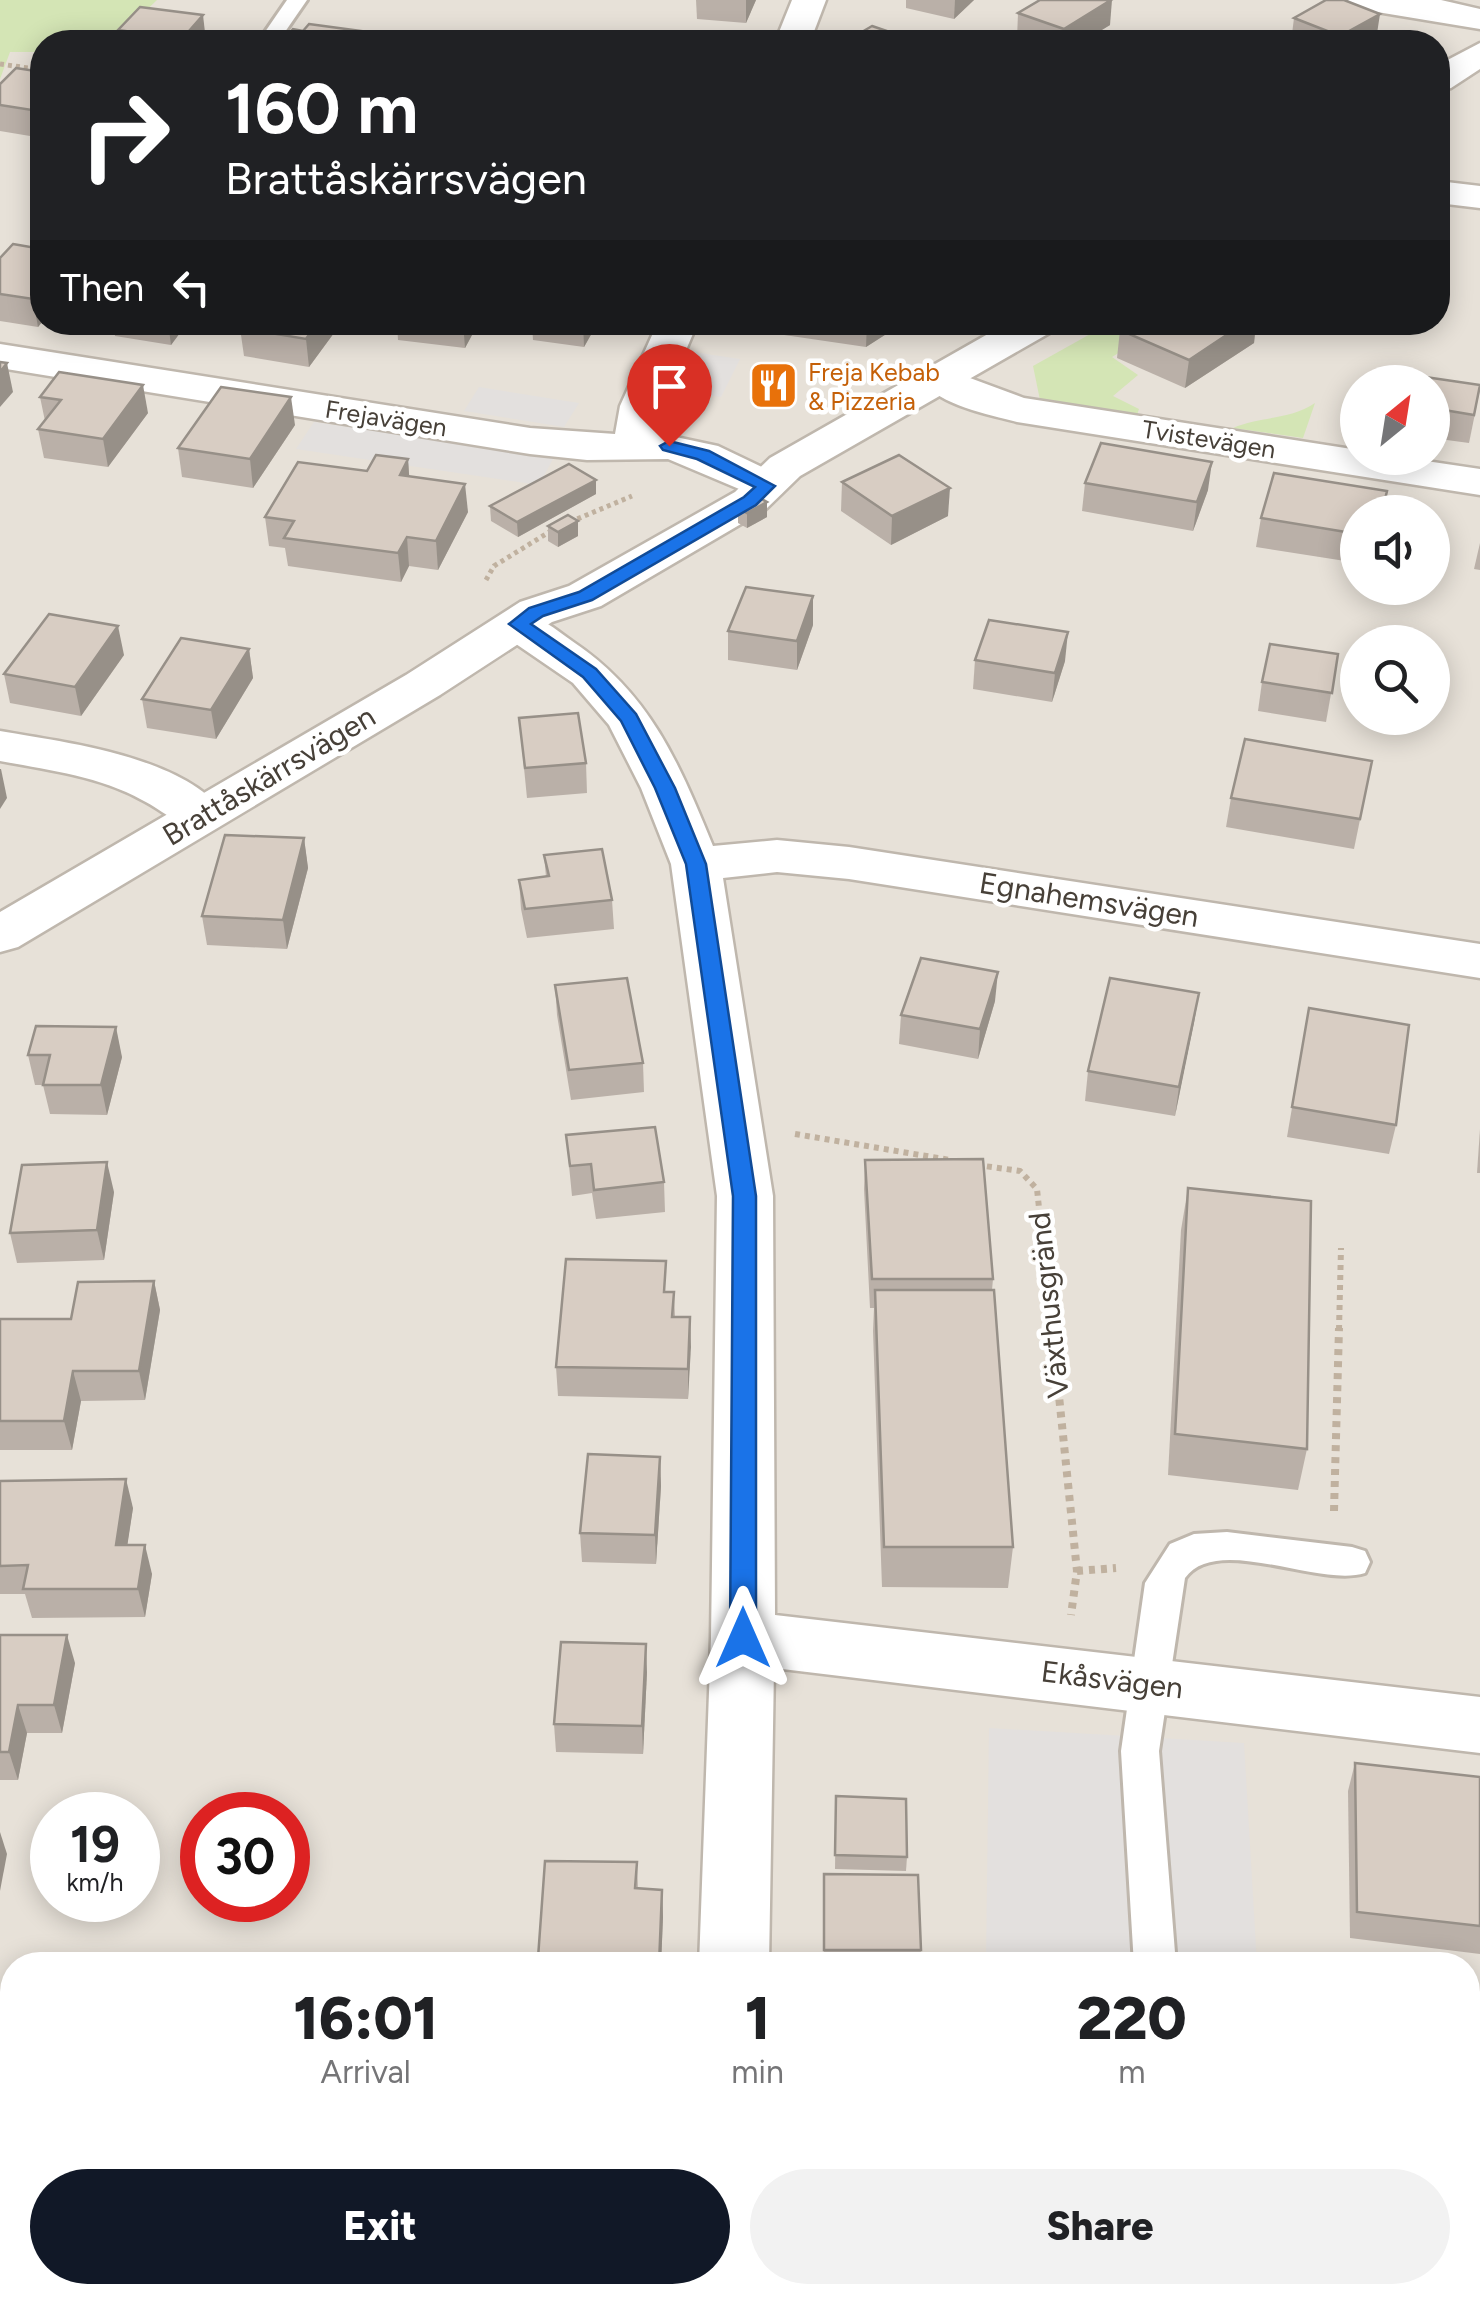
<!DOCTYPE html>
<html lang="en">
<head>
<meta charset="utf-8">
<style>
	:root { --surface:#fff; --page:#f2f2f2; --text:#202124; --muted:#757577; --accent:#111827 }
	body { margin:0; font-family:Figtree,sans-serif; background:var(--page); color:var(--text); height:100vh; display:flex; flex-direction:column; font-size:38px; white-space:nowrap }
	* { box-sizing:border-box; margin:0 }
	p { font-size:32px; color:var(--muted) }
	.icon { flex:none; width:55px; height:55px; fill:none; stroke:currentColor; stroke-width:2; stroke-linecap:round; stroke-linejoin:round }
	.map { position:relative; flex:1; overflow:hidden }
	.panel { position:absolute; left:0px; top:1952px; width:1480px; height:352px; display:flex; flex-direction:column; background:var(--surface); border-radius:40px 40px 0 0; box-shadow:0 5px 25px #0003 }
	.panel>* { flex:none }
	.top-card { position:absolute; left:30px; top:30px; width:1420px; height:305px; border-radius:40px; box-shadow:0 5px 25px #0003; background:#202124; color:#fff; overflow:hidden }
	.needle { width:65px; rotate:30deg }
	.controls { position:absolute; left:1340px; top:365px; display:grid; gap:20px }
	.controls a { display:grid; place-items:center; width:110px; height:110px; border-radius:50%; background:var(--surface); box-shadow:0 5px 25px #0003; font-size:50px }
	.speed { position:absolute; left:30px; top:1792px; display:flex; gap:20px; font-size:50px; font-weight:700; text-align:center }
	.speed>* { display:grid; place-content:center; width:130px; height:130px; border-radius:50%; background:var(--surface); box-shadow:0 5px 25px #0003; line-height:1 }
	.speed small { font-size:25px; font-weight:400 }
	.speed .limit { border:15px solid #d22; background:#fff; color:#111 }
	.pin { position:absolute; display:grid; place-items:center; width:85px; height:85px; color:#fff; margin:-102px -42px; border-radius:50% 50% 50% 0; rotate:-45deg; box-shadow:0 0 10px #0007 }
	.pin .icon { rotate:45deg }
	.me { position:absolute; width:110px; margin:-55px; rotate:0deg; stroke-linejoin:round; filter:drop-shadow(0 0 8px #0008) }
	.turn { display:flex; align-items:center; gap:35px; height:210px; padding:0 30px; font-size:45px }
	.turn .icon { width:130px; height:130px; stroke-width:2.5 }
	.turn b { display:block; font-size:70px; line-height:85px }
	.then { display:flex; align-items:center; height:95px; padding:0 30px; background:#0003; gap:20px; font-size:38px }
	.eta { display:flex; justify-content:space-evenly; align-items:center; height:170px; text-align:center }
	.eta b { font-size:60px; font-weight:800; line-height:70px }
	.cta { display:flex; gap:20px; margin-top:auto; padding:20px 30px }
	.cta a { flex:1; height:115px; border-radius:60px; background:var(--accent); color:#fff; font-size:40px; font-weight:800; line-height:115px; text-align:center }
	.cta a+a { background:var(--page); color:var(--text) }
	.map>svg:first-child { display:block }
</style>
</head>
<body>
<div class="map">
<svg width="1480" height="2303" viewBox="0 0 1480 2303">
	<rect width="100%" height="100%" fill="#f4f0ea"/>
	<path fill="#e7e1d8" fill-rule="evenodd" d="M0,0h1480v2303h-1480zM42,42h1396v280h-1396zM1358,382h74v76h-74zM1358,512h74v76h-74zM1358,642h74v76h-74zM52,1815h86v85h-86zM202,1815h86v85h-86zM12,1965h1456v327h-1456z"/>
	<g fill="#d4e5b5">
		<path d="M0,0h157c-42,41 -57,42 -115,42v10h-32l-10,27z"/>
		<polygon points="1110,323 1167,323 1112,357 1138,375 1113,396 1139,409 1137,415 1040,400 1033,366"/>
		<path d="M1315,403l-12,35 -70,-10c28,-12 57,-8 82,-25z"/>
	</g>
	<g fill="#e3e0de">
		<polygon points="693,352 740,359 721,397 673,390"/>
		<polygon points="479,387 579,403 564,427 464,411"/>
		<polygon points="314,422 554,457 539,485 296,449"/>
		<polygon points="989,1728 1244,1743 1257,1965 986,1965"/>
	</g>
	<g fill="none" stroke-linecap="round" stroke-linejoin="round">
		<defs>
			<g id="service">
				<polygon points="287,0 307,0 278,42 258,42"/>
				<path d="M1227,1532l125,15 13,4 5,11 -5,11c-46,15 -148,-40 -180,5l-26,173 17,214h-42l-13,-214 24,-168 25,-39 24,-10z"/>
			</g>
			<g id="minor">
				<polygon points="792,0 826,0 810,42 775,42"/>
				<polygon points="1348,0 1441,0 1480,9 1480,29 1365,10 1353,7"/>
				<polygon points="1438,181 1480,186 1480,208 1438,203"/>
				<polygon points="658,322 698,322 662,406 657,433 718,446 781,476 788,485 781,494 766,498 751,494 668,459 587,460 530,454 0,368 0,344 530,428 615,434 620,406"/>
				<path d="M943,368l81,30 334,52v8h48l74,11v26l-463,-73c-29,-8 -77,-16 -95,-42l6,-9z"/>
				<path d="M519,611c21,5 36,18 53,30 78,52 107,122 141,205l64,-6 72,7 631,97v34l-631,-99 -72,-7 -54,6 50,318 2,419 705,82v56l-706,-85 -5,297h-70l12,-327 6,-442 -46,-332 -30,-76 -32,-63 -36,-42 -70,-48 -7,-10 7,-10z"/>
				<path d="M0,731c64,11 188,26 226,85l-8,11c-32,9 -48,-13 -76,-27 -43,-24 -94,-30 -142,-39z"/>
				<polygon points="687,2292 763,2292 762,2303 686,2303"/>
			</g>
			<g id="tertiary">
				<polygon points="1480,43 1480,69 1451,88 1438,91 1438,65"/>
				<polygon points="1009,322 1059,322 1053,331 800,476 765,510 601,606 552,622 440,695 18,947 0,952 0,912 406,675 520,602 569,586 735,492 770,458"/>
			</g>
		</defs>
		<use href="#service" stroke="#bfb7ad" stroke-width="6"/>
		<use href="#minor" stroke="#bfb7ad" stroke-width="5"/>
		<use href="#tertiary" stroke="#bfb7ad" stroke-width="5"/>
		<g stroke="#c0b19f" stroke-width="5" stroke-dasharray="4 4" stroke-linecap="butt">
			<polyline points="0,64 42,70"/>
			<polyline points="570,522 632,496"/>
			<polyline points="486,580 494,566 554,529"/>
		</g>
		<g stroke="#c0b19f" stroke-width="6" stroke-dasharray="5 5" stroke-linecap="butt">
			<polyline points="795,1134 950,1160"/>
			<polyline points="977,1165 1020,1171 1037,1189 1052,1330"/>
			<polyline points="1339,1330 1341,1248"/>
		</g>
		<g stroke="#c0b19f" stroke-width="8" stroke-dasharray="6 6" stroke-linecap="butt">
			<polyline points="1052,1328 1077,1571 1071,1615"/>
			<polyline points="1334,1511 1339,1328"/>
			<polyline points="1077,1571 1116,1568"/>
			<polyline points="1468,2174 1480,2189"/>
			<polyline points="1124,2292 1125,2303"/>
		</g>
		<use href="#service" fill="#fff" fill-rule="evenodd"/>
		<use href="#minor" fill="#fff" fill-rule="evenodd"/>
		<use href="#tertiary" fill="#fff" fill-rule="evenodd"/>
	</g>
	<g fill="#bab0a8">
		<polygon points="696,0 756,0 746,23 697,19"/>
		<polygon points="906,0 974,0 954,19 906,8"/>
		<polygon points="1018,13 1110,25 1082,42 1026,42 1017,39"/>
		<polygon points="1294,18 1376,40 1371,42 1291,42"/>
		<polygon points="118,30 206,41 205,42 120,42"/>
		<polygon points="42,72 42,138 0,131 0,84"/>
		<polygon points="42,249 42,322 38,327 0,321 0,258"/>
		<polygon points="113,322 188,322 171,345 115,336"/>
		<polygon points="342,322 309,367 244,356 240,328"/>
		<polygon points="397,322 479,322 465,348 398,340"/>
		<polygon points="532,322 598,322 584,347 533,340"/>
		<polygon points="744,322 905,322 866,347 744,329"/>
		<polygon points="1131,322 1256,322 1254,343 1185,388 1117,358 1120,330"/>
		<polygon points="1432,382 1480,389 1469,443 1432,438"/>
		<polygon points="40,397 148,413 108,467 44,458 38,429 45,421"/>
		<polygon points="295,425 253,488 182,477 178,448"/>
		<polygon points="408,459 409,476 468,512 438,570 409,566 401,582 288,566 285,548 269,546 265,517 367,471"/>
		<polygon points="596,480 596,494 518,537 491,521 490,506"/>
		<polygon points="842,482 948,516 891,545 841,511"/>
		<polygon points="1085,483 1208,490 1193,531 1082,511"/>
		<polygon points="1387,491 1383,512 1358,512 1358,563 1256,547 1261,518"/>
		<polygon points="767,502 767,517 747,528 738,523 738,508"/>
		<polygon points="578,521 578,536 558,547 548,541 548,526"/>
		<polygon points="1480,543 1480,570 1474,569"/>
		<polygon points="813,625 797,670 728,660 728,631"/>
		<polygon points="249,649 253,678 216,739 147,728 142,699"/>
		<polygon points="1338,654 1326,722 1258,711 1262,682"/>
		<polygon points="124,655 81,716 10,703 4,674"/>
		<polygon points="975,660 1065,661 1052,702 973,689"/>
		<polygon points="519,718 586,763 587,793 527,798"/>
		<polygon points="1372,761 1354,849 1226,827 1231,798"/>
		<polygon points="304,838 308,868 287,949 207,945 202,916"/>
		<polygon points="544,855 612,900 614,929 527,938 521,909 519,880 546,877"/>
		<polygon points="555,985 643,1063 644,1092 571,1100 557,1015"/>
		<polygon points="1199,993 1175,1116 1085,1101 1088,1071"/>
		<polygon points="995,1001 978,1059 899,1044 901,1015"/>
		<polygon points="1309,1008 1396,1125 1389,1154 1287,1137"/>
		<polygon points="28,1055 122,1057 107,1115 50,1114 43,1085 35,1085"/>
		<polygon points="1480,1129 1480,1173 1477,1173"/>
		<polygon points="566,1135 664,1182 665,1212 596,1219 592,1193 572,1196"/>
		<polygon points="865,1160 993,1279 992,1290 1013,1547 1008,1588 882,1587 873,1331 874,1308 870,1308 864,1189"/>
		<polygon points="1188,1188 1307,1449 1298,1490 1168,1475 1181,1230"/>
		<polygon points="114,1192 104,1260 17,1263 10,1233"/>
		<polygon points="154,1281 160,1310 145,1400 81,1401 72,1450 0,1450 0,1319 71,1319"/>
		<polygon points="667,1292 674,1292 675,1317 690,1317 688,1399 558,1396 556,1367"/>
		<polygon points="660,1457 661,1486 656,1564 582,1562 580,1533"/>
		<polygon points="0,1481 133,1508 127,1545 152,1574 145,1617 32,1618 25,1594 0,1594"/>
		<polygon points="0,1635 75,1663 62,1733 27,1733 18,1780 0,1780"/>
		<polygon points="647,1672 643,1754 556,1752 554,1724"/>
		<polygon points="1355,1763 1480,1777 1480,1954 1350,1938 1348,1791"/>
		<polygon points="836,1796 907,1857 906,1871 835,1869"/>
		<polygon points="637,1862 638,1889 662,1890 663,1917 661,1965 539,1965 538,1958"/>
		<polygon points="823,1889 921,1950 920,1959 885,1964 824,1964"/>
		<polygon points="12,2065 12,2158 0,2158 0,2066"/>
		<polygon points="1246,2292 1424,2292 1425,2303 1246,2303"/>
	</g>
	<g fill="#979088">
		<polygon points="746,0 756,0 746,23"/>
		<polygon points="955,0 974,0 954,19"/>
		<polygon points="1112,0 1110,25 1082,42 1063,42 1064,29"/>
		<polygon points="1380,14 1376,40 1371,42 1339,42 1340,36"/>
		<polygon points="203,15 206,41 205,42 182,42 182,39"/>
		<polygon points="42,106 42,138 38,111"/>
		<polygon points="42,288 42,322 38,327 33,299"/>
		<polygon points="168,322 188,322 171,345"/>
		<polygon points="318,322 342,322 309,367 306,339"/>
		<polygon points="463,322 479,322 465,348"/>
		<polygon points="583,322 598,322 584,347"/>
		<polygon points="867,322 905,322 866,347"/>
		<polygon points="1246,322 1256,322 1254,343 1185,388 1189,360"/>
		<polygon points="7,363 13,392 0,407 0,372"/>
		<polygon points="143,385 148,413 108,467 103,439"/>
		<polygon points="291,397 295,425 253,488 250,459"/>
		<polygon points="408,459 410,488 400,475"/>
		<polygon points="1212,462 1208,490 1193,531 1197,502"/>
		<polygon points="596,480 596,494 518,537 517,522"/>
		<polygon points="465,484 468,512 438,570 436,541"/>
		<polygon points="950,488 948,516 891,545 892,516"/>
		<polygon points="767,502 767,517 747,528 747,513"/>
		<polygon points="578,521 578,536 558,547 558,532"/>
		<polygon points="407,537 409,566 401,582 398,553"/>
		<polygon points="813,596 813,625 797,670 797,641"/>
		<polygon points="118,626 124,655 81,716 75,687"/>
		<polygon points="1068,632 1065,661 1052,702 1055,673"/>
		<polygon points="249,649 253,678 216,739 211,710"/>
		<polygon points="1,769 7,798 0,809 0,769"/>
		<polygon points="304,838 308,868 287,949 283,920"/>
		<polygon points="998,972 995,1001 978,1059 980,1029"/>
		<polygon points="1199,993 1194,1023 1175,1116 1179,1087"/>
		<polygon points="116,1027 122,1057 107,1115 101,1085"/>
		<polygon points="107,1162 114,1192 104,1260 97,1230"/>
		<polygon points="154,1281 160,1310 145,1400 139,1371"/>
		<polygon points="690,1317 691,1347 688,1399 688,1369"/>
		<polygon points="73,1371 81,1401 72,1450 64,1421"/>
		<polygon points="660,1457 661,1486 656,1564 655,1535"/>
		<polygon points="126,1479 133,1508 123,1574 116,1545"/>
		<polygon points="145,1545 152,1574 145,1617 138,1589"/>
		<polygon points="67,1635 75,1663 62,1733 54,1705"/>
		<polygon points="646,1644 647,1672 643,1754 642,1726"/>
		<polygon points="18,1705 27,1733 18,1780 9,1752"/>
		<polygon points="0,1832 7,1854 0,1891"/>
		<polygon points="662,1890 663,1917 661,1965 659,1965"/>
	</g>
	<g fill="#d8cdc3" stroke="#979088" stroke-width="2.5">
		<polygon points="1040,0 1111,0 1064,29 1018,13"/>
		<polygon points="1326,0 1344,0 1380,14 1340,36 1294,18"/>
		<polygon points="140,7 203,15 182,39 118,30"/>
		<polygon points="309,24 368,32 363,38 373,40 371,42 282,42 293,29 303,31"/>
		<polygon points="872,26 919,42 845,42"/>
		<polygon points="1259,37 1273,42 1249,42"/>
		<polygon points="16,68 42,72 42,106 38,111 0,105 0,84"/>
		<polygon points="13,244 42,249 42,288 33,299 0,294 0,258"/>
		<polygon points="244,322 318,322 306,339 240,328"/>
		<polygon points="1131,322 1246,322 1189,360 1120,330"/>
		<polygon points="0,362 7,363 0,372"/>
		<polygon points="59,372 143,385 103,439 38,429 61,400 40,397"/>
		<polygon points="1398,373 1480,385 1474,415 1432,408 1432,382 1395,382"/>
		<polygon points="221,387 291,397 250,459 178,448"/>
		<polygon points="1101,443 1212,462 1197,502 1085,483"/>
		<polygon points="376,455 408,459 400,475 465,484 436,541 407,537 398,553 284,538 294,521 265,517 298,462 367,471"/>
		<polygon points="899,455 950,488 892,516 842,482"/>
		<polygon points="569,464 596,480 517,522 490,506"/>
		<polygon points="1274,473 1387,491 1382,512 1358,512 1358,534 1261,518"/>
		<polygon points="758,497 767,502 747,513 738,508"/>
		<polygon points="568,515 578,521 558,532 548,526"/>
		<polygon points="746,587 813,596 797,641 728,631"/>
		<polygon points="49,614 118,626 75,687 4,674"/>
		<polygon points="989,620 1068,632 1055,673 975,660"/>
		<polygon points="181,638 249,649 211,710 142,699"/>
		<polygon points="1270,644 1338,654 1332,693 1262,682"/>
		<polygon points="578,713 586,763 525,768 519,718"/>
		<polygon points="1245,739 1372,761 1360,819 1231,798"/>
		<polygon points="225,835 304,838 283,920 202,916"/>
		<polygon points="602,849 612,900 525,909 519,880 549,876 544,855"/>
		<polygon points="921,958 998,972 980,1029 901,1015"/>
		<polygon points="627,978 643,1063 569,1070 555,985"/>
		<polygon points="1110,978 1199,993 1179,1087 1088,1071"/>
		<polygon points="1309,1008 1409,1025 1396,1125 1292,1107"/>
		<polygon points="36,1026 116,1027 101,1085 43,1085 50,1055 28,1055"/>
		<polygon points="655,1127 664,1182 594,1190 591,1164 570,1166 566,1135"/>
		<polygon points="983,1159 993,1279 872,1279 865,1160"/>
		<polygon points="107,1162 97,1230 10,1233 22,1165"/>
		<polygon points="1188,1188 1311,1201 1307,1449 1175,1434"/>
		<polygon points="566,1259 666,1261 664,1292 674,1292 672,1317 690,1317 688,1369 556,1367"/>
		<polygon points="154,1281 139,1371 73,1371 64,1421 0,1421 0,1319 71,1319 78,1282"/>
		<polygon points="875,1290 994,1290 1013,1547 884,1547"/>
		<polygon points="588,1454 660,1457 655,1535 580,1533"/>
		<polygon points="126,1479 116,1545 145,1545 138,1589 23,1589 28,1565 0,1566 0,1481"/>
		<polygon points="0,1635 67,1635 54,1705 18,1705 9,1752 0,1752"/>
		<polygon points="561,1642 646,1644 642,1726 554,1724"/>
		<polygon points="1355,1763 1480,1777 1480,1926 1357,1912"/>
		<polygon points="836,1796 906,1799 907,1857 835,1855"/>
		<polygon points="545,1861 637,1862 635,1888 662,1890 659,1965 587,1965 588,1960 538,1958"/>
		<polygon points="824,1874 918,1875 921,1950 824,1950"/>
		<polygon points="885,1958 1034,1963 1034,1965 885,1965"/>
		<polygon points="12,2065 12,2132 0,2132 0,2066"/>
		<rect x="889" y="2292" width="162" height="11"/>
		<polygon points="1255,2292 1424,2292 1425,2303 1255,2303"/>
	</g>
	<polygon fill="#1a73e8" stroke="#114b97" stroke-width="2.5" points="669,441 709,451 775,486 756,505 592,600 543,616 531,624 596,669 636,714 675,788 706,864 756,1196 756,1638 752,1646 743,1649 734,1646 730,1638 733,1196 686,864 655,788 621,721 583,677 509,624 529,608 579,592 744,497 755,487 697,459 663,450 660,446"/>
	<defs>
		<symbol id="restaurant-square" viewBox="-11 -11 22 22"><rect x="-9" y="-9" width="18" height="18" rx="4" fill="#e8710a" stroke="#fff"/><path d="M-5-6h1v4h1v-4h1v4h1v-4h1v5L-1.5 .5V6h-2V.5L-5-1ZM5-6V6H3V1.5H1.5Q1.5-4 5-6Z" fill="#fff"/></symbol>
	</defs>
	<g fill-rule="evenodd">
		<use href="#restaurant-square" x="746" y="358" width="55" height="55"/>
	</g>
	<g text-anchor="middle" stroke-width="9" stroke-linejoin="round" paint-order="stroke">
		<g font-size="25" fill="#c56008" stroke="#fff" text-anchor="start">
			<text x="808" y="381">Freja Kebab<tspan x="808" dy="29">&amp; Pizzeria</tspan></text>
		</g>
		<g font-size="25" fill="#474038" stroke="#fff">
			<text transform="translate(386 418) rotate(9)" y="9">Frejavägen</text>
			<text transform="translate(1209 439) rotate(9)" y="9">Tvistevägen</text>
		</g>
		<g font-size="30" fill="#474038" stroke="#fff">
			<text transform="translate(269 776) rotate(-31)" y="10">Brattåskärrsvägen</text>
			<text transform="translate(1089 900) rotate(9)" y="10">Egnahemsvägen</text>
			<text transform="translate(1049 1305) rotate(-96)" y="10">Växthusgränd</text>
			<text transform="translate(1112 1680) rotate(7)" y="10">Ekåsvägen</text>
		</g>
	</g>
</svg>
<div class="controls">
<a><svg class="needle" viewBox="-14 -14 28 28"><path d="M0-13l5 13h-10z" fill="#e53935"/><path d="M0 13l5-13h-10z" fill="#757577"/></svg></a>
<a><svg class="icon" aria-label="sound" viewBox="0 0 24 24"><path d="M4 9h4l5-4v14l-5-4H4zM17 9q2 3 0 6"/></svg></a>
<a><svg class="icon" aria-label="search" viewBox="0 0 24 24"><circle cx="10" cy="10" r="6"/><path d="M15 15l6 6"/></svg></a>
</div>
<div class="speed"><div>19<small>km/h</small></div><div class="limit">30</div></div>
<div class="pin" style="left:669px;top:446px;background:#d93025"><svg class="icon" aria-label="arrive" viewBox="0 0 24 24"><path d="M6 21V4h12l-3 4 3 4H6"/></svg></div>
<svg class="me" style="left:743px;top:1638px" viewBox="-20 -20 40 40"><path d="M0-17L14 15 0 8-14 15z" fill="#1a73e8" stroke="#fff" stroke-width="4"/></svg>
<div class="top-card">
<div class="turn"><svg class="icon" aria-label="right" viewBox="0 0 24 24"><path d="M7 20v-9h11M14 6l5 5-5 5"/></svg><div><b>160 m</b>Brattåskärrsvägen</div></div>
<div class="then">Then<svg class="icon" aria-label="left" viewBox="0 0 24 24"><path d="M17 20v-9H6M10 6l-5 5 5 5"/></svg></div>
</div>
<section class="panel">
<div class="eta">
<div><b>16:01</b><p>Arrival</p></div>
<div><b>1</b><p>min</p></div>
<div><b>220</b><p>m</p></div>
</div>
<div class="cta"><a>Exit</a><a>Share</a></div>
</section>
</div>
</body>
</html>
